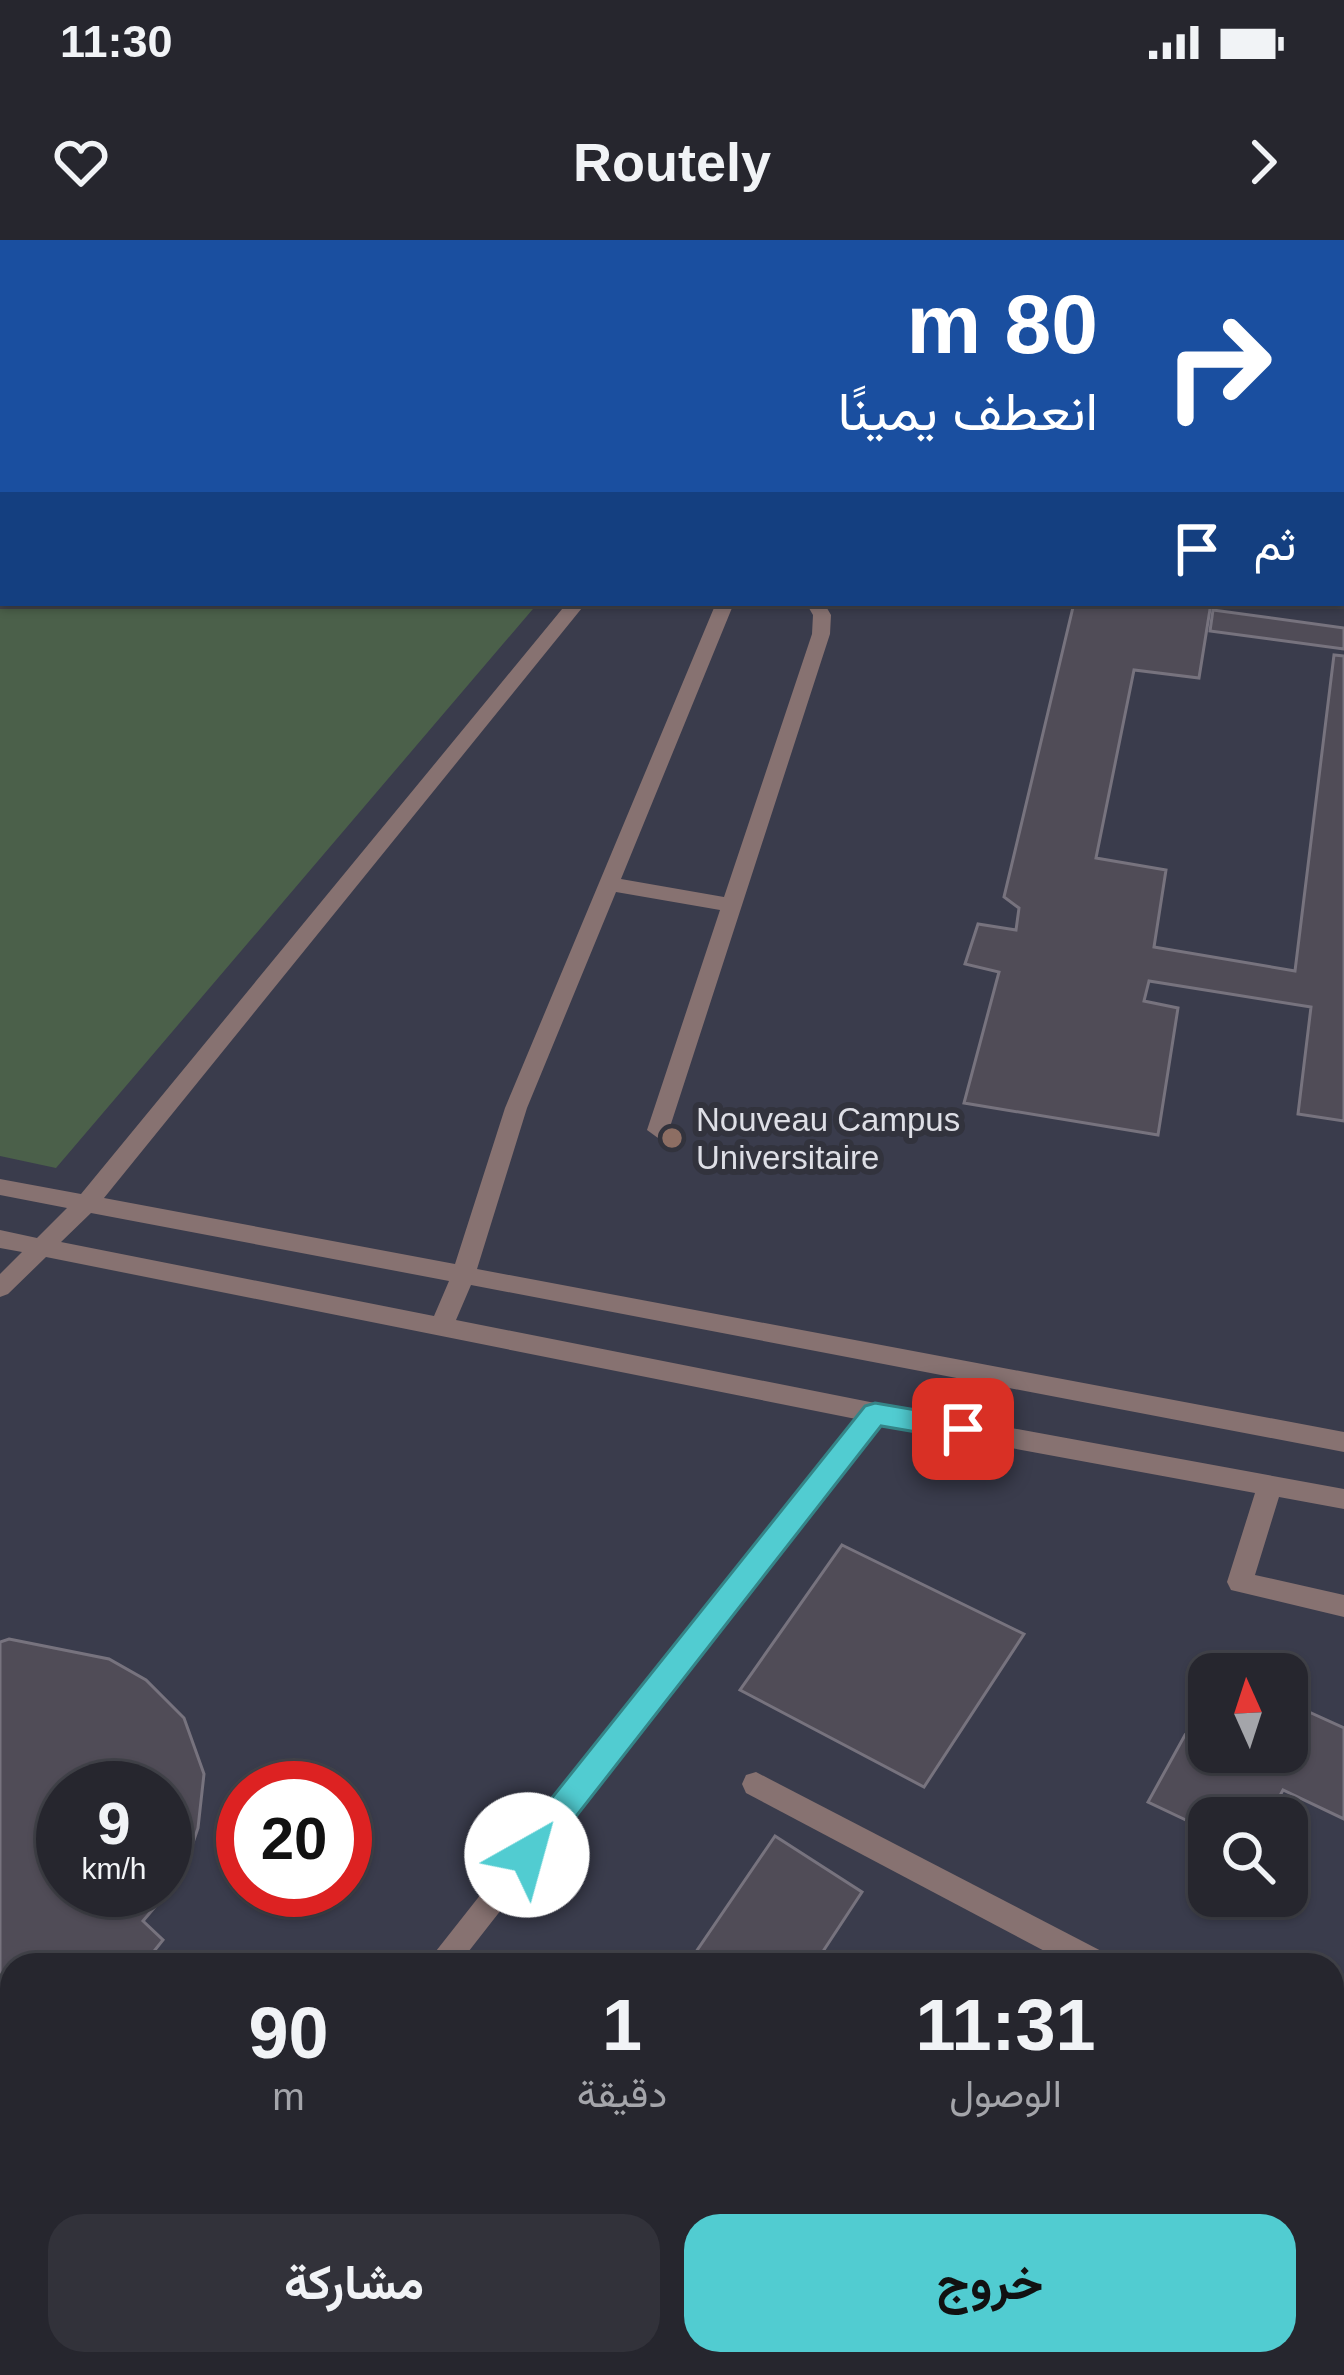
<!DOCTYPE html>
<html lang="ar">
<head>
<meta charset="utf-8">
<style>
	:root { --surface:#26262e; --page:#32323a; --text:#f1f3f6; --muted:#a4a5aa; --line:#42434a; --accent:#51ccd1 }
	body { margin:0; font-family:Arial,Vazirmatn,sans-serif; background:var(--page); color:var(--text); direction:rtl; height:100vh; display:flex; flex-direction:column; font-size:45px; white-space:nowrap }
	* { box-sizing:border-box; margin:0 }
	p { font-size:39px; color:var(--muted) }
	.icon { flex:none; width:66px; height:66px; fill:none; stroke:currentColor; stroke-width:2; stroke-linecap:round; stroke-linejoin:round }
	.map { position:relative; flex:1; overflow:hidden; direction:ltr }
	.details { position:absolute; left:0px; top:1713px; width:1344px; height:423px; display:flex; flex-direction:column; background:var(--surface); border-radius:36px 36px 0 0; box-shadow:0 3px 9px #0004,0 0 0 3px var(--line); direction:rtl }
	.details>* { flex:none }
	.guide { position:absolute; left:0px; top:0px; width:1344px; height:366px; box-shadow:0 3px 9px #0004,0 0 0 3px var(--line); direction:rtl; background:#1a4fa0; color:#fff; overflow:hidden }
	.needle { width:78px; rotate:357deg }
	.fabs { position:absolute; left:1188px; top:1413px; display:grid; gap:24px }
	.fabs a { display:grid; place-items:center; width:120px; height:120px; border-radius:24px; background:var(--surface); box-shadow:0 3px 9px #0004,0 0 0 3px var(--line); font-size:60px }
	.speed { position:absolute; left:36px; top:1521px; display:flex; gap:24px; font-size:60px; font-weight:700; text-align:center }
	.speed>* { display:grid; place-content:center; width:156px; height:156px; border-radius:50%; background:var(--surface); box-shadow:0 3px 9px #0004,0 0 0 3px var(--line); line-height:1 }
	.speed small { font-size:30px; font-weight:400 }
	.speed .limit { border:18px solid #d22; background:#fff; color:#111 }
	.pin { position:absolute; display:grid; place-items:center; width:102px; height:102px; color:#fff; margin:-51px; border-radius:24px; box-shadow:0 6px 18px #0006 }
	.me { position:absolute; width:132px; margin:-66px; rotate:38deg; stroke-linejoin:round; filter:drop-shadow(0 0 9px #0008) }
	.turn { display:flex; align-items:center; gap:42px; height:252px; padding:0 48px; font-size:54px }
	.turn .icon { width:156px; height:156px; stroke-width:2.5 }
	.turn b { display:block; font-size:84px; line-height:102px }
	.then { display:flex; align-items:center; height:114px; padding:0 48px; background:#0003; gap:24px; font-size:45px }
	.eta { display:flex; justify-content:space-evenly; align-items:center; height:204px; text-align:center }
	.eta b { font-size:72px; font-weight:700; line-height:84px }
	.action { display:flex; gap:24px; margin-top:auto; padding:24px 48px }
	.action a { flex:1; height:138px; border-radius:36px; background:var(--accent); color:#111; font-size:48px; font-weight:700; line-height:138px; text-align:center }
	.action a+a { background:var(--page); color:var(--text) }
	.status { display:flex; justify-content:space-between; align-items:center; height:84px; padding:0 60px; background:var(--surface); direction:ltr }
	.status svg { height:33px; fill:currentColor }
	header { display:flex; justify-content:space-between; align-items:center; height:156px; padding:0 48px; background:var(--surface); font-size:54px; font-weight:700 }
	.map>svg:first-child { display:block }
</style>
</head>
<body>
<div class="status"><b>11:30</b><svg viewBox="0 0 49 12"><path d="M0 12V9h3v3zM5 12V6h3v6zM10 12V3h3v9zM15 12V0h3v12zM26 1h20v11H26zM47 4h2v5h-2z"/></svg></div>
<header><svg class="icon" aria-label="forward" viewBox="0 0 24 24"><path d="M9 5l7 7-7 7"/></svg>Routely<svg class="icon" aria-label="heart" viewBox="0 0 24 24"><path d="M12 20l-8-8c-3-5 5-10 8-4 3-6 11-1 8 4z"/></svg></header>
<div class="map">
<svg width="1344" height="2135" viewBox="0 0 1344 2135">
	<rect width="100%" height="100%" fill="#32333d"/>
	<path fill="#3a3c4c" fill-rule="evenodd" d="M0,0h1344v2135h-1344zM3,3h1338v360h-1338zM1209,1434h78v78h-78zM63,1548h102v102h-102zM243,1548h102v102h-102zM1209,1578h78v78h-78zM12,1725h1320v399h-1320z"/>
	<polygon fill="#4b604a" points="0,248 3,363 538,363 56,928 0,916"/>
	<g fill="#504c57" stroke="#77737e" stroke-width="3" fill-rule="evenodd">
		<polygon points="1242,0 1344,0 1344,33 1341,3"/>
		<polygon points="1074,363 1211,363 1199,438 1134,430 1096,618 1166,630 1154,707 1295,731 1334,415 1344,416 1344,881 1298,874 1311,767 1149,741 1144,761 1178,768 1158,895 964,863 999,732 965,724 978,684 1016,690 1019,668 1004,657"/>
		<polygon points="1213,370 1344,388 1344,409 1210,391"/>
		<polygon points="842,1305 1024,1394 924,1547 740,1450"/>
		<path d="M9,1399l100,20 37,21 38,38 20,56 -6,54 -16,47 -39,46 20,19 -20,25h-131v155l-12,-8v-470zM63,1548h102v102h-102z"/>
		<polygon points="1287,1462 1344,1488 1344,1579 1283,1550 1268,1578 1209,1578 1209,1591 1148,1562 1185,1495 1209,1507 1209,1512 1245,1524 1252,1512 1287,1512"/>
		<polygon points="775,1596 862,1652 814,1725 687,1725"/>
	</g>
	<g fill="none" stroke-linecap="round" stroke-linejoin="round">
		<g fill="#877271" fill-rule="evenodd">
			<polygon points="839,0 855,0 838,3"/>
			<polygon points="875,0 893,0 895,3 877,3"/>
			<polygon points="1341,108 1344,109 1344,119 1341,118"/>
			<polygon points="1341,168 1344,169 1344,179 1341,178"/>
			<polygon points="0,211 3,212 3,222 0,221"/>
			<path d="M567,363h19l-482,595 351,66 50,-156 211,-505h18l-113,276 103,18 88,-263 1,-19 -7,-12h18l7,12 -1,19 -161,496 -11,8 -11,-8 73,-220 -104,-18 -89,216 -50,161 867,163v20l-873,-167 -15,35 419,83 469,86v20l-65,-12 -24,78 89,20v22l-113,-27 -4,-8 28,-89 -374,-69 -423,541h-33l431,-546 -810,-162 -38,37 -8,3v-23l22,-22 -22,-4v-18l37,8 30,-30 -67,-13v-16l81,15zM91,973l358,68 -15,35 -373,-74z"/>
			<polygon points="756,1532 1109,1715 1114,1725 1071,1725 746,1553 742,1544 746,1535"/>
			<polygon points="1344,1799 1344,1846 1332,1853 1332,1806"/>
			<polygon points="0,1977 12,1983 12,2017 0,2011"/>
			<polygon points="107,2124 143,2124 139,2135 103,2135"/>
			<polygon points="372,2124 416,2124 420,2135 376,2135"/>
			<polygon points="1182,2124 1216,2124 1212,2135 1178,2135"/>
		</g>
	</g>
	<polygon fill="#51ccd1" stroke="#358588" stroke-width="3" points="875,1163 963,1178 973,1181 977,1189 973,1197 963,1200 881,1186 538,1625 527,1629 515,1625 511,1615 515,1604 865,1166"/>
	<circle fill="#8d6e63" stroke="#32333d" stroke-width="4.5" cx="672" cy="898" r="12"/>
	<g text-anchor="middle" stroke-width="12" stroke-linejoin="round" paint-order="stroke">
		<g font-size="33" fill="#dedfe6" stroke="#32333d" text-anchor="start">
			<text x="696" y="891">Nouveau Campus<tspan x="696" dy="38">Universitaire</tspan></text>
		</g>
	</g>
</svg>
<div class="fabs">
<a><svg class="needle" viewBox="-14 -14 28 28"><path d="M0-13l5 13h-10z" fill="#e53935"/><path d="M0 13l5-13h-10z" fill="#a4a5aa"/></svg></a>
<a><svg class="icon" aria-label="search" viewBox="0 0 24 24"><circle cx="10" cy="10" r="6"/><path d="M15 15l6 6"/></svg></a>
</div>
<div class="speed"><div>9<small>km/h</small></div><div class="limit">20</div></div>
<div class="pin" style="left:963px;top:1189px;background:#d93025"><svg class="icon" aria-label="arrive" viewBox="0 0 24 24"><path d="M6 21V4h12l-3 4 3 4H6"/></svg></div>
<svg class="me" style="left:527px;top:1615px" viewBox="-20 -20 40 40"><circle r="19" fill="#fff"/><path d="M0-13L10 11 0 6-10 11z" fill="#51ccd1"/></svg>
<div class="guide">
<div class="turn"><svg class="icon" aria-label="right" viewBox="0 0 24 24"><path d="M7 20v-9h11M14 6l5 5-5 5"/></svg><div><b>80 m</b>انعطف يمينًا</div></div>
<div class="then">ثم<svg class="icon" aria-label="arrive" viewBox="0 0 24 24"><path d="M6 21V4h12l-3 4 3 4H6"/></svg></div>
</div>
<section class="details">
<div class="eta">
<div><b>11:31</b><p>الوصول</p></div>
<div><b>1</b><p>دقيقة</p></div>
<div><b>90</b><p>m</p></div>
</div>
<div class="action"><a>خروج</a><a>مشاركة</a></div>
</section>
</div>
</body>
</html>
